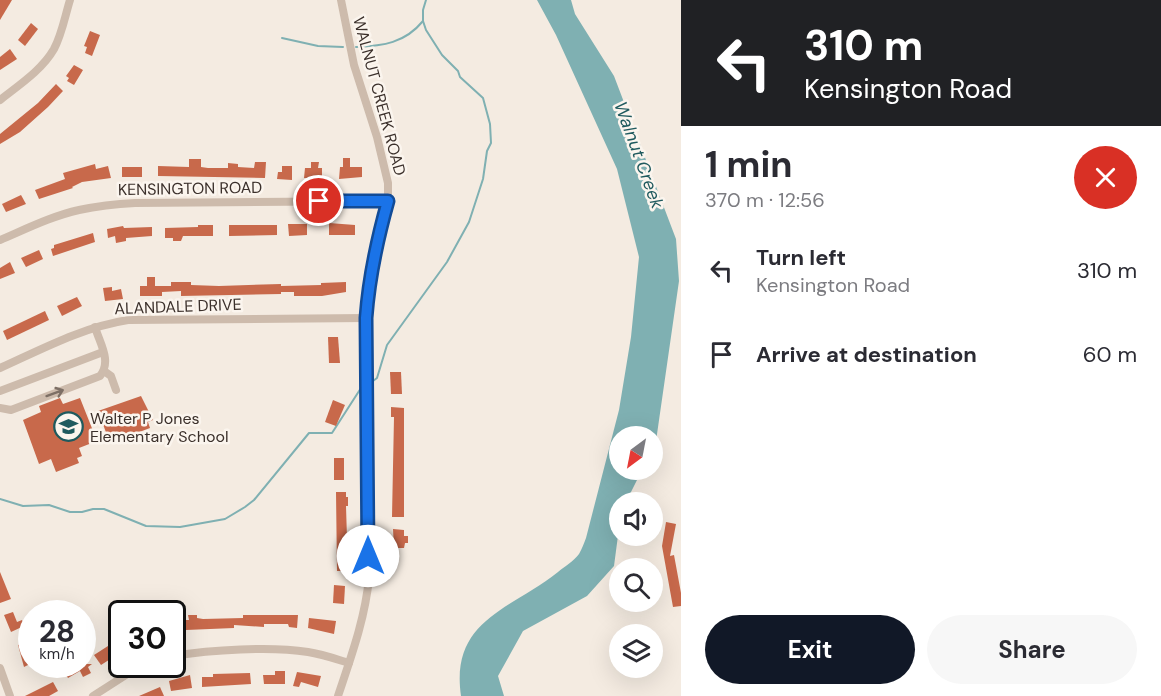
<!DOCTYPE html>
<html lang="en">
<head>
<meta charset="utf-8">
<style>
	:root { --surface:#fff; --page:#f7f7f7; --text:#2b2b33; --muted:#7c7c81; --accent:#111827 }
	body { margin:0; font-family:"DM Sans",sans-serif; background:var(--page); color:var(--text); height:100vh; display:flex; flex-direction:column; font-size:22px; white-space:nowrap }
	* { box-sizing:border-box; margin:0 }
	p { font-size:20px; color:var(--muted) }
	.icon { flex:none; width:33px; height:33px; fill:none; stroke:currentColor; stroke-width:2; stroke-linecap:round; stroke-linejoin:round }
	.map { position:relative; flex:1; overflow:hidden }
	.side { display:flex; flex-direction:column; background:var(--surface); width:480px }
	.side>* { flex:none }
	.top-card { background:#202124; color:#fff; overflow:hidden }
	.needle { width:39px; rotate:212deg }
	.tools { position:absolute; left:609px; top:426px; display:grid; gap:12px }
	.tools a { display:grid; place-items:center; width:54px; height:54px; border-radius:50%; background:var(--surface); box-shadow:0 6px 24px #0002; font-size:30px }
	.speed { position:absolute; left:18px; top:600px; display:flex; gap:12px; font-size:30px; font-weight:700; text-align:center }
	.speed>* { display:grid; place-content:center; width:78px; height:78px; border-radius:50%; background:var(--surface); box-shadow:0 6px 24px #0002; line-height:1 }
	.speed small { font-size:15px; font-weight:400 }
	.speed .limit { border:3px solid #111; border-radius:9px; background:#fff; color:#111 }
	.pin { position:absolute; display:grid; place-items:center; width:51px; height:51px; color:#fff; margin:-26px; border:3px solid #fff; border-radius:50%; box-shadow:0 2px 6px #0007 }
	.me { position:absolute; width:66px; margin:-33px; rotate:0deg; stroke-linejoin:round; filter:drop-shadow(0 0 4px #0008) }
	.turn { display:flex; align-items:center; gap:21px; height:126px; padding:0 24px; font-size:27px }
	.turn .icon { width:78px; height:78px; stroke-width:2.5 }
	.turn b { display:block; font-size:42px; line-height:51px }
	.round { display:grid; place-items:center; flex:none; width:63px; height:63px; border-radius:32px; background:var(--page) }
	.summary { display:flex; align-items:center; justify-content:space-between; height:102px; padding:0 24px }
	h1 { font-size:36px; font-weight:700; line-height:45px }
	.button { display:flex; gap:12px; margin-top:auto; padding:12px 24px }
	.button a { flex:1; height:69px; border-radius:36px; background:var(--accent); color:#fff; font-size:24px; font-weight:700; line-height:69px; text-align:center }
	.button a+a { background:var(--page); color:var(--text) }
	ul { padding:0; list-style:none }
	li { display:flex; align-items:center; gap:18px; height:84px; padding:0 24px }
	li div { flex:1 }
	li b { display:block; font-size:22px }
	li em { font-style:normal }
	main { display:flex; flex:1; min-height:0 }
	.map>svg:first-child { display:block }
</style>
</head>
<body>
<main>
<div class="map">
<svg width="681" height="696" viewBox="0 0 681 696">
	<rect width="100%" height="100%" fill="#f4ebe1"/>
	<path fill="#7fb0b2" d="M537,0h34l4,14 39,62 62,163 3,42 -24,167 -2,4 -1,-16h-32v34h22l-16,32h-6l-1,26 -5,38 -27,30 -64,35 -25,45 6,20h-43c-11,-76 49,-86 97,-124 6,-5 16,-11 21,-18 3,-5 5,-11 7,-16l33,-128 12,-73 8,-80 -22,-88 -61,-134z"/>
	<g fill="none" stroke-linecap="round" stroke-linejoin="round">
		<g stroke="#7fb0b2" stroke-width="2">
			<polyline points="282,38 318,46 343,47"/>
			<path d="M356,47c27,-1 49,-4 67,-26"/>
			<polyline points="373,381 377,378 387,345 447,262 469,222 483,179 487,151 491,143 490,124 483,98 460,77 458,71 442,55 426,30 423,21 423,10 426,0"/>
			<polyline points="0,499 23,506 49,505 70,512 82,512 93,509 104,509 146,526 180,527 225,519 245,507 254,500 309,433 332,433 361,388"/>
		</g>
	</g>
	<g fill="#c8694b">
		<polygon points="0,0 12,0 0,20"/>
		<polygon points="31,23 38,29 25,46 18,40"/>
		<polygon points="90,31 100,35 92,56 85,53 87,47 84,46"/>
		<polygon points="10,49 17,59 0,70 0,57"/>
		<polygon points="74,65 83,70 74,85 67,81 69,78 66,76"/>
		<polygon points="56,84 63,91 48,107 20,132 0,144 0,134 38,103"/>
		<polygon points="343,158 350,158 350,167 362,167 362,177 339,179 340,167 343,167"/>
		<polygon points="189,159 201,159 201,167 208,168 228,168 228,163 238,164 238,167 254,168 255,162 266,162 265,178 158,176 158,166 189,167"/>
		<polygon points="311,162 319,162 318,168 322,168 322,178 304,178 305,168 311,168"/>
		<polygon points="95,164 96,169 108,166 111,178 82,182 72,187 73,188 39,199 35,190 65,179 63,173"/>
		<polygon points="282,166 292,166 292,180 277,179 278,172 282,172"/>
		<rect x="122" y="167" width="20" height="10"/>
		<polygon points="21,195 26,204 6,212 2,204"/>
		<polygon points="329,223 355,225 355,235 329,235"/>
		<polygon points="288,224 307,224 307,235 289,236"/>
		<polygon points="198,225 213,225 213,236 183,236 181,241 173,241 173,238 165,238 165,228 198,227"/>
		<polygon points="229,225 277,225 277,235 229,236"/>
		<polygon points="123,226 124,228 152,227 152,236 126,238 126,241 116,243 115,236 108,238 107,229"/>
		<polygon points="93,233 95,242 53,256 51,249 54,248 54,245"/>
		<polygon points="39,250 43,259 26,267 21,258"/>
		<polygon points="10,262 15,273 0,279 0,268"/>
		<polygon points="147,277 155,277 155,286 171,286 171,282 191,282 191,285 219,286 281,284 281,286 321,285 321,283 346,282 346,292 322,296 294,296 294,292 281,292 281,294 181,296 181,291 162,292 162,296 140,296 140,286 147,286"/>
		<polygon points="112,287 112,291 121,289 123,299 105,301 103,288"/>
		<polygon points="77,297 82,306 62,316 57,306"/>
		<polygon points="45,311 49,320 7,340 3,331"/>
		<polygon points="328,337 338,337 340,363 329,363"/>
		<polygon points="390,372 401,372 402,394 391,394"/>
		<polygon points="141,396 153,420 148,422 150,428 110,443 98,411"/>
		<polygon points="60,398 63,404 80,398 97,441 79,448 82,456 77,458 79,463 56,472 51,459 39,464 23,420 41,412 39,406"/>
		<polygon points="333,400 345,405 336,426 325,422"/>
		<polygon points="391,407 404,408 404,517 392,517 394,417 391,417"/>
		<rect x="334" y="458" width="10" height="22"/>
		<polygon points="336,492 346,492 346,497 348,497 348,506 346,506 348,571 337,571"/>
		<polygon points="666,522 676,524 670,556 674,555 681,593 681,606 673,607 662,546"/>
		<polygon points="393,529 404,530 404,536 408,536 408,543 405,543 404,548 394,548"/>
		<polygon points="0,572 11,599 0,603"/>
		<polygon points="334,585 345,586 344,604 333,603"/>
		<polygon points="13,612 17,622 22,620 24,626 11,632 4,615"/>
		<polygon points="188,615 197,615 197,618 203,619 243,618 243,615 298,615 297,628 289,627 288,624 264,624 264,627 234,625 234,628 186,630 185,620 189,620"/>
		<polygon points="309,618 336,621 334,634 308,628"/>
		<polygon points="27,642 32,653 32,663 24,667 18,645"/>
		<polygon points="108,646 115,656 101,665 94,655"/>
		<polygon points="73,664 92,664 88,667 91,673 83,677 80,671 68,678 63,670"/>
		<polygon points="275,671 285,671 285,684 264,684 263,675 275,675"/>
		<polygon points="297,672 321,676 318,687 301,682 299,687 293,686"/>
		<polygon points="250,673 251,684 202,687 202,677 213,677 213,674"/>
		<polygon points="190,675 192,688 171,691 169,681"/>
		<polygon points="53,682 58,691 49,696 25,696"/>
		<polygon points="160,687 164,696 139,696"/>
	</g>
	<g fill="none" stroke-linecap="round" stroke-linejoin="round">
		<g stroke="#cdbbac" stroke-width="8">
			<path d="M0,100c19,-15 42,-30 54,-51 8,-15 11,-33 16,-49"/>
			<path d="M0,240c26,-11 52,-24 79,-30 19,-4 37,-6 56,-7l253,-2"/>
			<path d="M0,368c42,-19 83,-41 128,-48l238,-2"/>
			<polyline points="104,371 111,376 116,390"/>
			<polyline points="0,391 103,352"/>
			<path d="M0,408l11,2 89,-34c12,-15 0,-32 -5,-49"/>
			<path d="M172,656c39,-6 98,-10 136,-4 14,2 28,7 41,11"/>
			<polyline points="0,668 10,696"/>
			<polyline points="93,696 143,664"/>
			<path d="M338,696c13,-39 27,-77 31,-118l-3,-260 3,-38 7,-34 12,-45v-18l-11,-46 -23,-72 -13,-65"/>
		</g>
	</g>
	<defs><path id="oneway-shaft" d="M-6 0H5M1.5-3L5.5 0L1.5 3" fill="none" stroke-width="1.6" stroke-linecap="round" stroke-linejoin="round" transform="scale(1.5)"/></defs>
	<use stroke="#7d6f65" href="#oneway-shaft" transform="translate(55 393) rotate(-20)"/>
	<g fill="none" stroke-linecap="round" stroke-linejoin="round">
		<defs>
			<path id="route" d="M319,201h69c-11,39 -19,76 -22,117l2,238"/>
		</defs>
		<use href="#route" stroke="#114b97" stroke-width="15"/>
		<use href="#route" stroke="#1a73e8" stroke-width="10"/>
	</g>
	<defs>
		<symbol id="school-ring" viewBox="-11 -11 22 22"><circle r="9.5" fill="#fbf5ee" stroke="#1f5a5e" stroke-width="1.5"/><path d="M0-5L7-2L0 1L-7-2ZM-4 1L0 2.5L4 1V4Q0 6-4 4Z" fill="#1f5a5e"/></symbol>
	</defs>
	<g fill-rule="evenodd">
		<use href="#school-ring" x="52" y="410" width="33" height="33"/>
	</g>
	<g text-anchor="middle" stroke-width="5" stroke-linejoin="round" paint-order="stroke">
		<g font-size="16" fill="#3b302b" stroke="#fbf5ee">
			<text transform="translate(380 96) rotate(75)" y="6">WALNUT CREEK ROAD</text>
			<text transform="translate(190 188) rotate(-1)" y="6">KENSINGTON ROAD</text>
			<text transform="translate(178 306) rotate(-2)" y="6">ALANDALE DRIVE</text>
		</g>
		<g font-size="16" fill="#3b302b" stroke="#fbf5ee" text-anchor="start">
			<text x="90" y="424">Walter P Jones<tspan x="90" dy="18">Elementary School</tspan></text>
		</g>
		<g font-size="18" font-style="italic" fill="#1f5a5e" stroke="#fbf5ee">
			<text transform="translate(639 155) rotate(70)" y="6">Walnut Creek</text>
		</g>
	</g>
</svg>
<div class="tools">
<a><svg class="needle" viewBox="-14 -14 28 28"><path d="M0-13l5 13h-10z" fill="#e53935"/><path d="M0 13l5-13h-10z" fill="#7c7c81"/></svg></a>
<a><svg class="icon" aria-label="sound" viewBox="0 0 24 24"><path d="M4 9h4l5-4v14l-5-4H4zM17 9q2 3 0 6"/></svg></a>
<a><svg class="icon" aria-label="search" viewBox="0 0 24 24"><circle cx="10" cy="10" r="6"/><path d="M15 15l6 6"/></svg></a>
<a><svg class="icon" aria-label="layers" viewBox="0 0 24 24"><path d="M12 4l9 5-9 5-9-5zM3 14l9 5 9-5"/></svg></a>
</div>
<div class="speed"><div>28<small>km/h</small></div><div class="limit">30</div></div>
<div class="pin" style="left:319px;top:201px;background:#d93025"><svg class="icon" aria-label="arrive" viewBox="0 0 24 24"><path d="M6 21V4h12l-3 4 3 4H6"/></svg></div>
<svg class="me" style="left:368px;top:556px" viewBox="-20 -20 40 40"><circle r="19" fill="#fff"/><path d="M0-13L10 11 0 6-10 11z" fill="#1a73e8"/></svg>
</div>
<section class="side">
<div class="top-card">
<div class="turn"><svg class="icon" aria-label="left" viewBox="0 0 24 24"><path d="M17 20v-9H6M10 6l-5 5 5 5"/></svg><div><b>310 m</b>Kensington Road</div></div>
</div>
<div class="summary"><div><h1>1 min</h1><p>370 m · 12:56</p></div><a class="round" style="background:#d93025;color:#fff"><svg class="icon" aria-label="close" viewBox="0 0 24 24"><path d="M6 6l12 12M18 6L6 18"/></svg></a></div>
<ul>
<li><svg class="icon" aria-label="left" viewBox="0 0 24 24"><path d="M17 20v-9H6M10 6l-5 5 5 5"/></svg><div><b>Turn left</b><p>Kensington Road</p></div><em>310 m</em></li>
<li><svg class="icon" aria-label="arrive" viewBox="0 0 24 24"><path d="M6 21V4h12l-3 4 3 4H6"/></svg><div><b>Arrive at destination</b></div><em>60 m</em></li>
</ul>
<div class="button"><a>Exit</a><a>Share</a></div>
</section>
</main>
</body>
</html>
